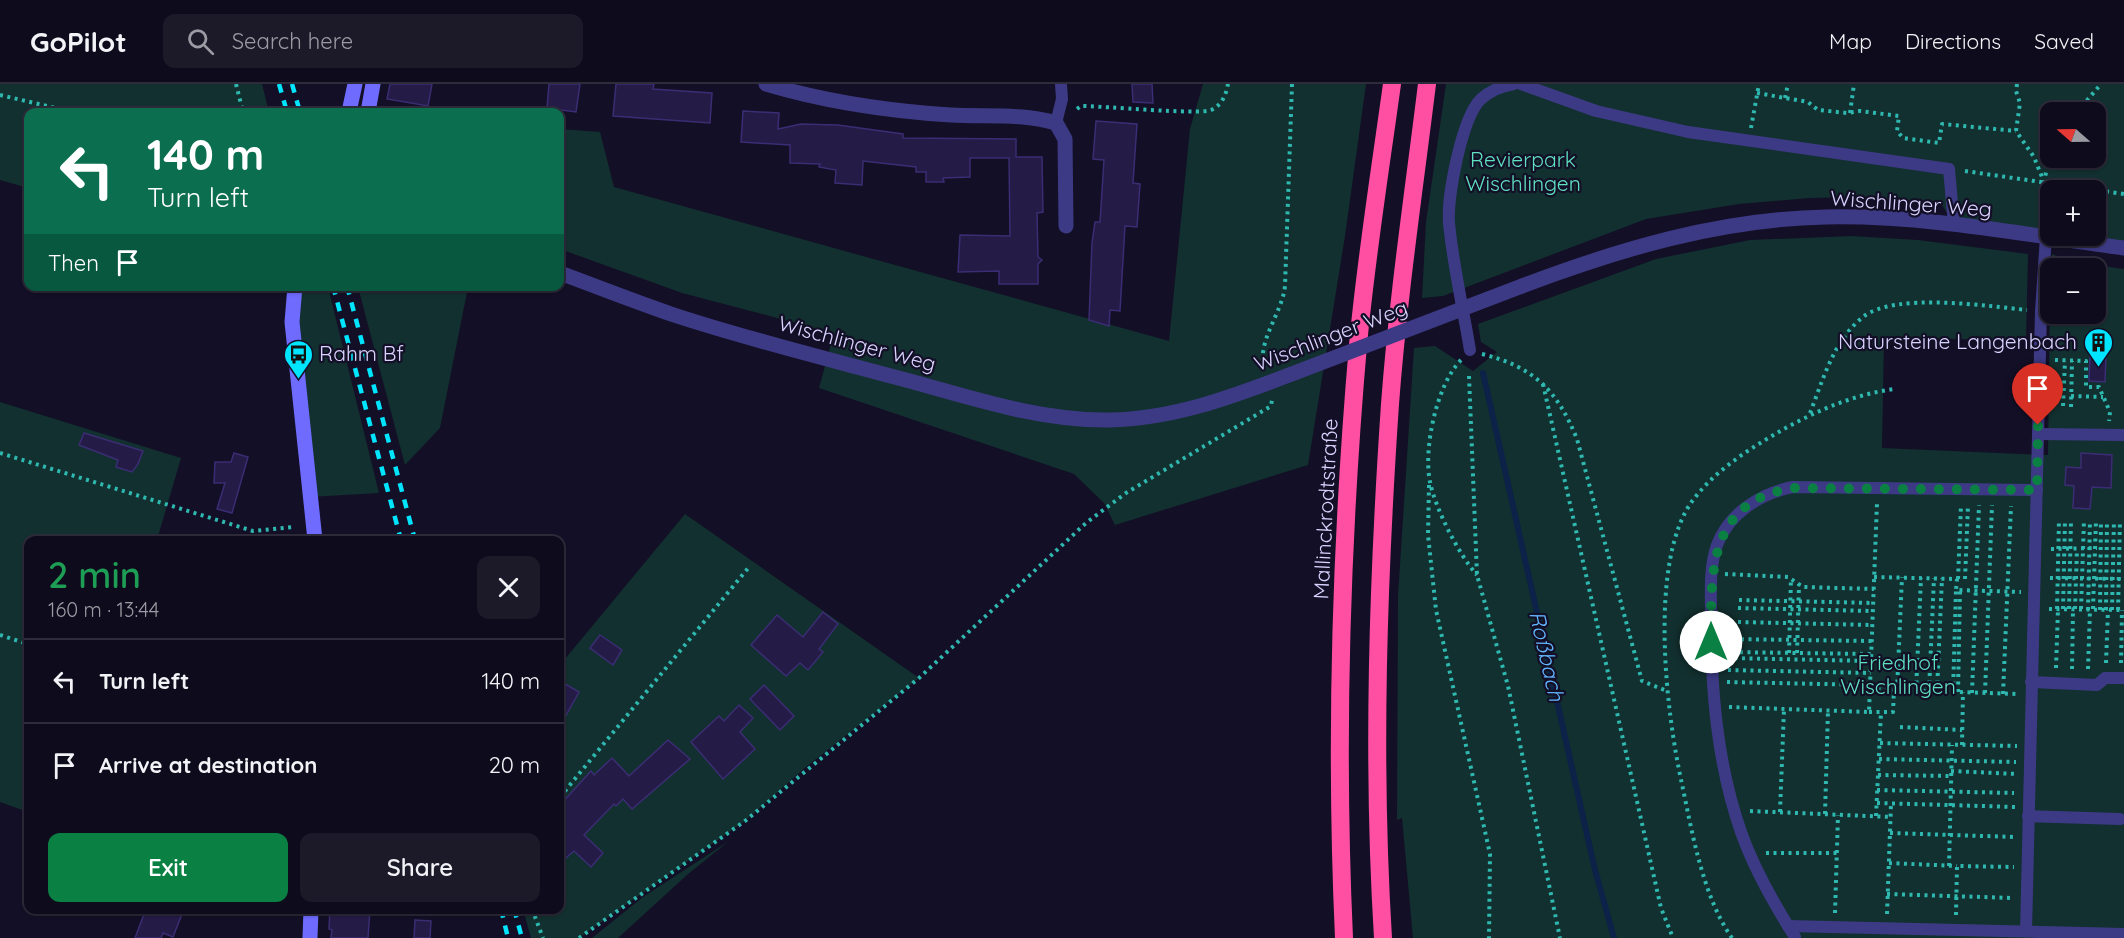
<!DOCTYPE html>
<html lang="en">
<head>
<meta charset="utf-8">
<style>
	:root { --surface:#0e0b1c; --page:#1c1929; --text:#f1f3f6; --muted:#9b9ba3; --line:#2e2b3b; --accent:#0b8043 }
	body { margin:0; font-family:Quicksand,sans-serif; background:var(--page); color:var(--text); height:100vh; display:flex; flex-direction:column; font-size:22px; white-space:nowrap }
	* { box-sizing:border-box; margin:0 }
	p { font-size:20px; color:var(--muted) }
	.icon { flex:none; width:33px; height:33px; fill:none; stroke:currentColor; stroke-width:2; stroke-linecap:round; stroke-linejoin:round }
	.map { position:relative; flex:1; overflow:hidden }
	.details { position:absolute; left:24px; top:452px; width:540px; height:378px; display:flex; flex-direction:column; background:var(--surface); border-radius:12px; box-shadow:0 2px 4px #0004,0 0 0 2px var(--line) }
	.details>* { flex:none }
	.guide { position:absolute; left:24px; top:24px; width:540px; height:183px; border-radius:12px; box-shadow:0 2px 4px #0004,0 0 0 2px var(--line); background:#0b6e4f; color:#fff; overflow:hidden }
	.needle { width:39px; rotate:290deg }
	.buttons { position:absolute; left:2040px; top:18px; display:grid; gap:12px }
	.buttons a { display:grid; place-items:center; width:66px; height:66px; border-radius:12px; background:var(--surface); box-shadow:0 2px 4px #0004,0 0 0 2px var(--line); font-size:30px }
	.pin { position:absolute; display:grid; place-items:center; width:51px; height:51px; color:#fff; margin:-62px -26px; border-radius:50% 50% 50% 0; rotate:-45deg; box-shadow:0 0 6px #0007 }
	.pin .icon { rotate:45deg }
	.me { position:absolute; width:66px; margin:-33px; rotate:0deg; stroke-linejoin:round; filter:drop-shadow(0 0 4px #0008) }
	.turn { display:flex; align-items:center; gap:21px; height:126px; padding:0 24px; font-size:27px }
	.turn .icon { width:78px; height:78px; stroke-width:2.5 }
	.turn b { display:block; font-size:42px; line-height:51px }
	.then { display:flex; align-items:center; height:57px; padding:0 24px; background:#0003; gap:12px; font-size:22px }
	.round { display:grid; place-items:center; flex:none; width:63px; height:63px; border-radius:12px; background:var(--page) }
	.headline { display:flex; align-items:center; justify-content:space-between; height:102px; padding:0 24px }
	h1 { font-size:36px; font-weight:600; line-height:45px; color:#1e9e55 }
	.primary-button { display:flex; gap:12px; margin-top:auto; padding:12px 24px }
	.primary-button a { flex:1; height:69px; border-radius:12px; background:var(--accent); color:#fff; font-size:24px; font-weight:600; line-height:69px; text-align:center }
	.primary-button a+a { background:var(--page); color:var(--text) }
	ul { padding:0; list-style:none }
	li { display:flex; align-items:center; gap:18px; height:84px; padding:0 24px; border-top:2px solid var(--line) }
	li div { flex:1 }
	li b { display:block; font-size:22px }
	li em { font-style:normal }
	header { display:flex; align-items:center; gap:36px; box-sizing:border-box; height:84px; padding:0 30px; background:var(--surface); border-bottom:2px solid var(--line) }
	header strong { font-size:28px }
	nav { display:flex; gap:33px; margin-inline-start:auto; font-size:21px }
	.search { width:420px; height:54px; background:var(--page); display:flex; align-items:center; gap:15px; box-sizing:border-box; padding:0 21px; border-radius:12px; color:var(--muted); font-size:22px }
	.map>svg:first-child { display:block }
</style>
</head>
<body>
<header>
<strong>GoPilot</strong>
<div class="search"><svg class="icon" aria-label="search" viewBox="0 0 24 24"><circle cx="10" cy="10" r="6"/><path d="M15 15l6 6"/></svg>Search here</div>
<nav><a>Map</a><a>Directions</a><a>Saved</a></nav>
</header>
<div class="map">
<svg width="2124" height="854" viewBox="0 0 2124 854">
	<rect width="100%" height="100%" fill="#130f26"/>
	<g fill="#12302f" fill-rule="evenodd">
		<polygon points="0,0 262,0 269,28 28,28 28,104 0,96"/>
		<polygon points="1203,0 1366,0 1345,152 1308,381 1115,441 1104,419 1074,390 819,304 834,249 682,209 560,165 560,45 600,48 614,103 1169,257 1190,45"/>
		<path d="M1446,0h678v164l-170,-23 -13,-22 -83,-6 -49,1 -70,6 -93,15 -203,77 -21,2 4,-76zM2050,28h46v46h-46zM2050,106h46v46h-46z"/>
		<polygon points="1851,152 1918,156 2028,170 2026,256 1884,254 1882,364 2048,371 2050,214 2050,230 2096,230 2096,184 2052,184 2052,170 2071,178 2124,185 2124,854 1413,854 1402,734 1397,736 1398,512 1414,264 1435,262 1473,287 1497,268 1481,258 1478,240 1656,175 1750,156"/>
		<polygon points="295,203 328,203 379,409 310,413"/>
		<polygon points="358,203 468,203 440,344 405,381"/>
		<polygon points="0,318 181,374 157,456 28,456 28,728 0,718"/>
		<polygon points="685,430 919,594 806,683 745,737 579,854 531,854 523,825 560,825 560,581"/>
		<polygon points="729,757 688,790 618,854 592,854 643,813"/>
	</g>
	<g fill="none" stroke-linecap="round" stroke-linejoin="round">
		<polyline stroke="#0c2248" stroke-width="6" points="1483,289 1595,786 1614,854"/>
	</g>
	<g fill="#241b47" stroke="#3b2d73" stroke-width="1.5">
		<polygon points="390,0 432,0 428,22 387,15"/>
		<polygon points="549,0 580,0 576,28 547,24"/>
		<polygon points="616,0 654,0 653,5 712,9 710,39 613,32"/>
		<polygon points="1132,0 1152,0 1153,19 1133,18"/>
		<polygon points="743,27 779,29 778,45 801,40 838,41 903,50 903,54 1016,55 1016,73 1042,73 1043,128 1037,129 1038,173 1042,176 1038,180 1038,200 999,200 999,187 958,188 960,151 1010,152 1009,74 970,74 970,93 943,94 944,98 926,98 926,88 916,88 916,83 863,77 862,101 835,99 836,86 819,83 820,80 790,79 790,61 741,58"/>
		<polygon points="1096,37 1137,40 1133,99 1140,100 1137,143 1125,142 1120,227 1110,226 1109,242 1089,236 1092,159 1095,138 1100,138 1104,76 1093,75"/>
		<polygon points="2090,269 2106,270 2105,298 2089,297"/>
		<polygon points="84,349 143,367 138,380 132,388 116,383 118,376 79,361"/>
		<polygon points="234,369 248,373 232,429 217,425 225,399 214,399 215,378 231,378"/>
		<polygon points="2081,369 2112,371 2111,404 2092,403 2090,425 2073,424 2074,402 2065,401 2066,383 2081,384"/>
		<polygon points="823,528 838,540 819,565 823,568 808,586 800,579 786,592 751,561 777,531 803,553"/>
		<polygon points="600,551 622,566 613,581 590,564"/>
		<polygon points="560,597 579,608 560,642"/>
		<polygon points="764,601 794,632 780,646 750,615"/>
		<polygon points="739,621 753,634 740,648 755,665 723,695 691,658 719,632 724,637"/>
		<polygon points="668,656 690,675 632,725 623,715 616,722 614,720 584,751 603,769 591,783 574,767 560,779 560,721 591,687 594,691 612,674 629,692"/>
		<polygon points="146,825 184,825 173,853 163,849 161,854 135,854"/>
		<polygon points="330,825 370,825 368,854 331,854 332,846 329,845"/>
		<polygon points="415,836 431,837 430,854 414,854"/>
	</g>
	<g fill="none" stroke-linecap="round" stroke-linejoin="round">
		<g stroke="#2fb8b0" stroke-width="4" stroke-dasharray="3 4.5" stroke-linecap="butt">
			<polyline points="236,0 243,28"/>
			<polyline points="2017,0 2016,7 2020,19 2016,47 2034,73 2044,98"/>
			<polyline points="1757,9 1808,18 1818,26 1847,29 1860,27 1899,32 1897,47 1903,54 1939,59 1942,40 2016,47"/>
			<polyline points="0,11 73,28"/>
			<polyline points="1785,14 1788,0"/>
			<path d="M1077,25l4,-3c22,0 117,9 130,4 11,-5 15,-15 17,-26"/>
			<polyline points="2077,28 2101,0"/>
			<polyline points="1850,29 1854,0"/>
			<polyline points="1751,44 1759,0"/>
			<polyline points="1965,87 2124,110"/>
			<polyline points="2044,99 2050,67"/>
			<path d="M1482,270c52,13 75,36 95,85l65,242 25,10"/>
			<path d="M1461,276c-24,24 -38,88 -31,122 5,26 29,73 47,93"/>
			<polyline points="2055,276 2086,277 2086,303 2099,303 2110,328 2109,337"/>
			<path d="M1264,284c-7,-28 18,-54 21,-82l7,-202"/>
			<polyline points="1469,292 1477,491 1508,602 1560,854"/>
			<polyline points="1543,300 1661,824 1673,854"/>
			<polyline points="2071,312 2103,313"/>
			<polyline points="2063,322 2065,277"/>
			<polyline points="2071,323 2072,277"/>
			<path d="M1810,329c13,-33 23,-72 53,-96 31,-25 125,-11 164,-7"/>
			<polyline points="0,369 253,447 294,443"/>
			<polyline points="1429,401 1428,451 1436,526 1490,770 1489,854"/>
			<polyline points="2051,465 2097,464"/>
			<polyline points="1725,490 1788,493 1803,503 1874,505"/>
			<polyline points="1874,493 1957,495 1956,506 2021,508"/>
			<polyline points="2050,494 2124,495"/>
			<polyline points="1958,495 1961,421"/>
			<polyline points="1965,495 1968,421"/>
			<polyline points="1739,516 1873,519"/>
			<polyline points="1738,524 1873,527"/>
			<polyline points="2049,525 2124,526"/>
			<polyline points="2057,525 2059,436"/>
			<polyline points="2063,525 2065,436"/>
			<polyline points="2069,525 2071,436"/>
			<polyline points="2075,525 2077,465"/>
			<polyline points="2081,525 2084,436"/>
			<polyline points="2093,525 2096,436"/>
			<polyline points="2088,526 2090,436"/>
			<polyline points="2100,526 2101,436"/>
			<polyline points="2106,526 2107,436"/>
			<polyline points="2112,526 2114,436"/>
			<polyline points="2118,526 2120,436"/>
			<polyline points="1738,538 1873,541"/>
			<polyline points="0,551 28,560"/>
			<polyline points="1726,555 1872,557"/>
			<polyline points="1725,568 1871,570"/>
			<polyline points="1789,569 1791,494"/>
			<polyline points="1797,569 1799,500"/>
			<polyline points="1727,574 1871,577"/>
			<polyline points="2106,579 2108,526"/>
			<polyline points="2121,579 2122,526"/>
			<polyline points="2056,584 2058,525"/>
			<polyline points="2072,585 2073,525"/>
			<polyline points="2088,585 2090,526"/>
			<polyline points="1728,586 1871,589"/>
			<polyline points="1727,598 1870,601"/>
			<polyline points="1870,605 2017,610"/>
			<polyline points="1897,606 1902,493"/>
			<polyline points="1916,607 1921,494"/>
			<polyline points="1929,607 1934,494"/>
			<polyline points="1937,607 1942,494"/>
			<polyline points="1953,608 1956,506"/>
			<polyline points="1958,608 1960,506"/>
			<polyline points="1972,609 1979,421"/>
			<polyline points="1985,609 1992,421"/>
			<polyline points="2003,610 2011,422"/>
			<polyline points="1729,623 1869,628 1877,419"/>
			<polyline points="1869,628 1893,628 1894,606"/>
			<polyline points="1900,643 1962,646"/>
			<polyline points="1880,659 2017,662"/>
			<polyline points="1962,661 1963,608"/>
			<polyline points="1879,675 2016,678"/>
			<polyline points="1951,687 2017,690"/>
			<polyline points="1878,691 1951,692"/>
			<polyline points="1877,706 2014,709"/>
			<polyline points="560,713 749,483"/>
			<polyline points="1877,719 2016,723"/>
			<polyline points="1750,727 1891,733"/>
			<polyline points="1780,728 1784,625"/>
			<polyline points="1825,730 1828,626"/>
			<polyline points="1876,732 1881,628"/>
			<polyline points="1890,749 2015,753"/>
			<polyline points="1766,769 1837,769"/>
			<polyline points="1889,779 1957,782"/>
			<polyline points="1949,782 1952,661"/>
			<polyline points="1887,810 2013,814"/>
			<polyline points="532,825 543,854"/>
			<polyline points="1835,829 1838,731"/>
			<polyline points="1887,830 1891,720"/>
			<polyline points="1956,831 1957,782 2014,783"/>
			<polyline points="579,854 745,737 919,594 1086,439 1126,409 1271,322 1272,316"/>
			<path d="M1732,854c-29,-41 -40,-106 -50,-154 -16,-71 -34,-224 11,-284 22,-29 53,-49 84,-67 36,-21 77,-39 118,-44"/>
		</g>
		<g stroke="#3d3a85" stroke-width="12">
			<polyline points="1521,0 1596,27 1688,48 1949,85 1954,141"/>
			<polyline points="1056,39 1062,15 1061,0"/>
			<path d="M1470,266c-7,-42 -17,-85 -21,-127 -2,-27 13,-106 32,-124 10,-9 20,-13 33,-15"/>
			<polyline points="2038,350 2124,351"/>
			<polyline points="2031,598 2097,601 2105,594 2124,594"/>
			<polyline points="2028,732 2120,735"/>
			<polyline points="1788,842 2124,850"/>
			<polyline points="2026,847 2041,227 2046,153"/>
			<path d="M1795,853c-21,-33 -41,-68 -54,-105 -24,-69 -30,-142 -30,-215 0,-24 -2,-49 6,-72 12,-32 44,-52 76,-58l244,3"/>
		</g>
		<g stroke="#3d3a85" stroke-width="15">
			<path d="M766,0c60,18 122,27 185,31 35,2 71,-2 105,8l9,16 1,87"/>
			<path d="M560,189c38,14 76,29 114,42 76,25 154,44 232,65 66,18 134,41 203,40 67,-1 127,-25 188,-48"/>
			<path d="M1522,202c98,-37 198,-67 304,-69 100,-2 200,18 298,31"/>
		</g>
		<g stroke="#6f6bff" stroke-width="15">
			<polyline points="349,28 355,0"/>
			<polyline points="368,28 373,0"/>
			<polyline points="295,202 292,238 315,456"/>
			<polyline points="310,854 311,825"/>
		</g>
		<g stroke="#ff4fa3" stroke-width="18">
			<path d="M1344,854c-9,-197 -3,-397 14,-593 8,-87 22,-174 34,-261"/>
			<path d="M1383,854c-11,-178 -5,-357 7,-534 8,-107 24,-214 37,-320"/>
		</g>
		<g stroke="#00e5ff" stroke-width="4.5" stroke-dasharray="9 8" stroke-linecap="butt">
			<polyline points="279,0 287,28"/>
			<polyline points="292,0 300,28"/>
			<polyline points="333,202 401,456"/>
			<polyline points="347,202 415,456"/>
			<polyline points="501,825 508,854"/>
			<polyline points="514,825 522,854"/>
		</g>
		<polyline stroke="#3d3a85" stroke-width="15" points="1297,288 1522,202"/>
	</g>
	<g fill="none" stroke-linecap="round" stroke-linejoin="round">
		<path stroke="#0b8043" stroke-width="10" stroke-dasharray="0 18" d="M1711,558c0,-69 -4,-140 82,-154l244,2 1,-65"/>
	</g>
	<defs>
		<symbol id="building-pin" viewBox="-11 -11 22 30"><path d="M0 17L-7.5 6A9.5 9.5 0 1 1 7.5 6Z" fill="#00e5ff" stroke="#130f26"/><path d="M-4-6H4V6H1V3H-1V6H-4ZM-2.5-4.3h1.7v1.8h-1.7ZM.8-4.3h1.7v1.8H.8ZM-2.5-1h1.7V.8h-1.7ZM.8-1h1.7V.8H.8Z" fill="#111"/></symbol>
		<symbol id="bus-pin" viewBox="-11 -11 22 30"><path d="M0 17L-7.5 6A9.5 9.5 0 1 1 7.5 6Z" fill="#00e5ff" stroke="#130f26"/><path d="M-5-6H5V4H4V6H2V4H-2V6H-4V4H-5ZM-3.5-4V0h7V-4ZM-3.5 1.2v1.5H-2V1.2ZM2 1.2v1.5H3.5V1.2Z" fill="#111"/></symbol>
	</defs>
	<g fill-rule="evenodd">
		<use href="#building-pin" x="2082" y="242" width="33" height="45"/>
		<use href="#bus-pin" x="282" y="254" width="33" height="45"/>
	</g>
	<g text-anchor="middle" stroke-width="4.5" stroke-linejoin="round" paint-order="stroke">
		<g font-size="21" fill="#5fe0c0" stroke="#130f26">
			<text x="1523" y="83">Revierpark<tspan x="1523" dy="24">Wischlingen</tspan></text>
			<text x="1898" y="586">Friedhof<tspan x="1898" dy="24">Wischlingen</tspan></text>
		</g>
		<g font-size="21" fill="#d9d4ff" stroke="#130f26">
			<text transform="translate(1911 120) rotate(4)" y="7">Wischlinger Weg</text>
			<text transform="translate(1331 252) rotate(-21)" y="7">Wischlinger Weg</text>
			<text transform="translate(857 260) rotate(15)" y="7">Wischlinger Weg</text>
			<text transform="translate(1326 425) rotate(-87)" y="7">Mallinckrodtstraße</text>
		</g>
		<g font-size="21" fill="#d9d4ff" stroke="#130f26" text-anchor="end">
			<text x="2077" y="265">Natursteine Langenbach</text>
			<text x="319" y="277" text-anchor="start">Rahm Bf</text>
		</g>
		<g font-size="22" font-style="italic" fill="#62b6ff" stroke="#130f26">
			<text transform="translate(1547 572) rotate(77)" y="8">Roßbach</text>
		</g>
	</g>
</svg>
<div class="buttons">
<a><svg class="needle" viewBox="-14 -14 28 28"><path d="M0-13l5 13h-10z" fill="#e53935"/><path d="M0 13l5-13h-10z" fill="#9b9ba3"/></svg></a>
<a>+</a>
<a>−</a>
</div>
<div class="pin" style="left:2038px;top:341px;background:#d93025"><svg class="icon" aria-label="arrive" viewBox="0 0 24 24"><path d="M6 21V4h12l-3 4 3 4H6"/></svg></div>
<svg class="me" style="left:1711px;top:558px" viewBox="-20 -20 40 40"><circle r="19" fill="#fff"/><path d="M0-13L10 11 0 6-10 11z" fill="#0b8043"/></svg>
<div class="guide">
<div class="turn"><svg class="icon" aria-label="left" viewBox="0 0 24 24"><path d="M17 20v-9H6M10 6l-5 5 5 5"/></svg><div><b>140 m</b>Turn left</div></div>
<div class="then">Then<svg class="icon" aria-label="arrive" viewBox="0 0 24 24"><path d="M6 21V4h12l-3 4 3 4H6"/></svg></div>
</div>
<section class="details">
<div class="headline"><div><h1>2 min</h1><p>160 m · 13:44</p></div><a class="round"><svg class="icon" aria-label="close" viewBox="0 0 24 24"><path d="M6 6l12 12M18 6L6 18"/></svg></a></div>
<ul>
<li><svg class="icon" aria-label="left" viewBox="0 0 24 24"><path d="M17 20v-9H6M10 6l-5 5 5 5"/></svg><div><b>Turn left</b></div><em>140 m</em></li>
<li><svg class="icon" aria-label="arrive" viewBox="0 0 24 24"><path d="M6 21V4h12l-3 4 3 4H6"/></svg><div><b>Arrive at destination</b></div><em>20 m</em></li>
</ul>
<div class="primary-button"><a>Exit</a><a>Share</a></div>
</section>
</div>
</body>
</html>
